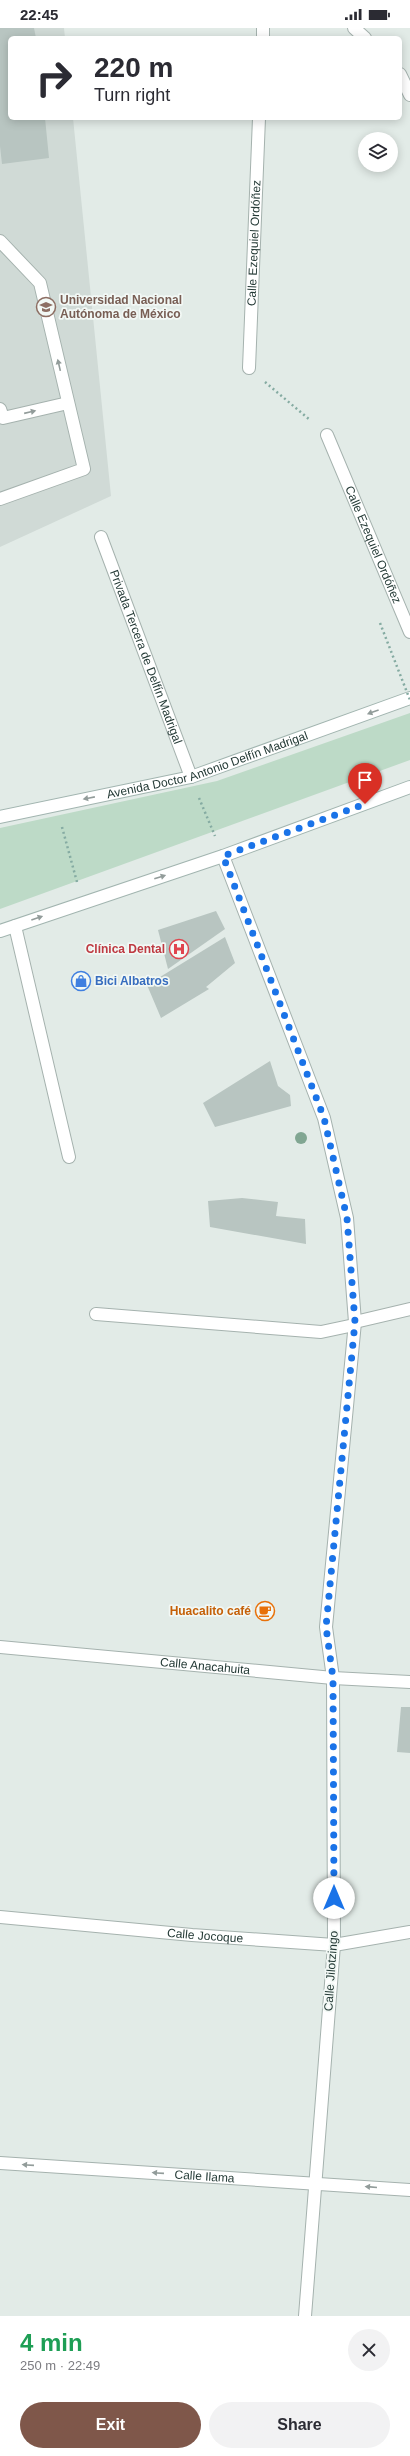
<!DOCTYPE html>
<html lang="en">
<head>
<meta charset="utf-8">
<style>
	:root { --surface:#fff; --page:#f2f2f3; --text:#2b2b33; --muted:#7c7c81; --accent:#7f574a }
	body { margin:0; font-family:Arial,sans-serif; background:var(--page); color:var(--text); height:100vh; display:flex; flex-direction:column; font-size:15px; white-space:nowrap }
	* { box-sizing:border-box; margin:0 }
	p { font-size:13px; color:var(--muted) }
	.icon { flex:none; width:22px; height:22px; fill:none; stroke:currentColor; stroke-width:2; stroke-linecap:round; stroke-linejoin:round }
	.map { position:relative; height:2288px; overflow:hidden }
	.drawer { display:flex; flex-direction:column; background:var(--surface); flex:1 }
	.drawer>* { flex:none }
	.top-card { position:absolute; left:8px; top:8px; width:394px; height:84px; border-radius:6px; box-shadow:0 2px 10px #0003; background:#fff; color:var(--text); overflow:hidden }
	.controls { position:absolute; left:358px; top:104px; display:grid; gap:8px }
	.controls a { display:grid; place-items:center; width:40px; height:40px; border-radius:50%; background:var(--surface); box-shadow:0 2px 10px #0003; font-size:20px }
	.pin { position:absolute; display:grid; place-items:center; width:34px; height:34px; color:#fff; margin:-41px -17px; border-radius:50% 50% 50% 0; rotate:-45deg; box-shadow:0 0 4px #0007 }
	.pin .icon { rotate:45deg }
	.me { position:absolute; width:44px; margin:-22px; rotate:0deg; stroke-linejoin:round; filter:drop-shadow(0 0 3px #0008) }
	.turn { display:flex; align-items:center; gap:14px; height:84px; padding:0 20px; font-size:18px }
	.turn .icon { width:52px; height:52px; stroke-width:2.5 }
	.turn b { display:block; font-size:28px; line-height:34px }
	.round { display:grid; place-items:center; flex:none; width:42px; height:42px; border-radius:21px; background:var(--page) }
	.overview { display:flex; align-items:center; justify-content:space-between; height:68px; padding:0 20px }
	h1 { font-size:24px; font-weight:700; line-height:30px; color:#1e9e55 }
	.action { display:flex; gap:8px; margin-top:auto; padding:8px 20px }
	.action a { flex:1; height:46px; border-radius:24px; background:var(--accent); color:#fff; font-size:16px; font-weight:700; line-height:46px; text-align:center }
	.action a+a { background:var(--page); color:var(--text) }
	.status { display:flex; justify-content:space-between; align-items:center; height:28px; padding:0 20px; background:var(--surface); direction:ltr }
	.status svg { height:11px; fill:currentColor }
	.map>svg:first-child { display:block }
</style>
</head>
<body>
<div class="status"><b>22:45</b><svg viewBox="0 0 49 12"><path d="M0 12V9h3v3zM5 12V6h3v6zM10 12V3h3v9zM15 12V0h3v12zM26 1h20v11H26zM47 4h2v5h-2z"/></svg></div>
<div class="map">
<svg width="410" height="2288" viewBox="0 0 410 2288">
	<rect width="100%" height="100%" fill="#e2ebe7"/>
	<polygon fill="#d0dad6" points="0,0 64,0 65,10 10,10 10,90 73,90 111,468 0,519"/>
	<polygon fill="#bddac7" points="410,685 410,732 0,881 0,800 217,753"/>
	<g fill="#b8c5c1">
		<polygon points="0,0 34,0 36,10 10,10 10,90 45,90 49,130 2,136 0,118"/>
		<polygon points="216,883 225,901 168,941 158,902"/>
		<polygon points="225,909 235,935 206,959 209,961 161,990 147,957"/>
		<polygon points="270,1033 278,1058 290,1067 291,1078 215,1099 203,1075"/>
		<polygon points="242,1170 278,1174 276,1188 305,1191 306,1216 210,1199 208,1173"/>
		<polygon points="401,1679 410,1679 410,1725 397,1724"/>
	</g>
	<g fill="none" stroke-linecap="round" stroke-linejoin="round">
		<defs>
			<g id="lane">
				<polyline points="0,213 40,255 84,441 0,471"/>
				<polyline points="0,381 3,390 68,375"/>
				<path id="s1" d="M327,407l83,197"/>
			</g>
			<g id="street">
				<polyline points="354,0 365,10"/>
				<polyline points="263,10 263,0"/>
				<polyline points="400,46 410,67"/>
				<path id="s2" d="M249,340l10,-250"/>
				<path id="s3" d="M101,509l90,240"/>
				<polyline points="223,828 324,1090 347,1190 355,1294 326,1599 333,1650 334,1917 305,2288"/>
				<polyline points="15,898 69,1129"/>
				<polyline points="96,1286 321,1304 354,1297"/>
				<polyline points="355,1294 410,1281"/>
				<path id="s4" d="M0,1619l333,31 77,4"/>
				<path id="s5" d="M0,1889l192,18 142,10 76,-13"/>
				<path id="s6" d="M0,2135l410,27"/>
			</g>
			<g id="secondary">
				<path id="s7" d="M0,789l191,-40 219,-79"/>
				<polyline points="0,903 223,828 410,759"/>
			</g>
		</defs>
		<use href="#lane" stroke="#a5b2ae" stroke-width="14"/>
		<use href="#street" stroke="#a5b2ae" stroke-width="14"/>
		<use href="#secondary" stroke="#a2b5b0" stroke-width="14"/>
		<g stroke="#85aba2" stroke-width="2.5" stroke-dasharray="2 3" stroke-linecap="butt">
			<polyline points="265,354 310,392"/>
			<polyline points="199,770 215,808"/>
			<polyline points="62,799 77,854"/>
		</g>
		<use href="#lane" stroke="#fff" stroke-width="12"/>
		<use href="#street" stroke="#fff" stroke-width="12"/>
		<use href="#secondary" stroke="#fff" stroke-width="12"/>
		<polyline stroke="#85aba2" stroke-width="2.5" stroke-dasharray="2 3" stroke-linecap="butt" points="380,595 410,672"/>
	</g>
	<circle fill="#81a692" cx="301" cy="1110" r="6"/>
	<defs><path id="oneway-solid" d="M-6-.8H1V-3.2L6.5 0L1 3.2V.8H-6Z"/></defs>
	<g fill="#929c9a">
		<use href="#oneway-solid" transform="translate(59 337) rotate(-103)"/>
		<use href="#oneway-solid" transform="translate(30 384) rotate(-13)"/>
		<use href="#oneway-solid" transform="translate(373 684) rotate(160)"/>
		<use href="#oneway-solid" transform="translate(89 770) rotate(169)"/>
		<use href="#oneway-solid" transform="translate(160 849) rotate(-18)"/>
		<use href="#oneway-solid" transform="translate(37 890) rotate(-19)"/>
		<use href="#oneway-solid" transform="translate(28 2137) rotate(-176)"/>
		<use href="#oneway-solid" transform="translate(158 2145) rotate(-176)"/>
		<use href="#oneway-solid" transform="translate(371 2159) rotate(-175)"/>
	</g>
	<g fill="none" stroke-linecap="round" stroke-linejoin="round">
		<polyline stroke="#1a73e8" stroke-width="7" stroke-dasharray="0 12.6" points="334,1870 333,1650 326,1599 355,1294 347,1190 324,1090 223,828 365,776"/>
	</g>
	<defs>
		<symbol id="university-ring" viewBox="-11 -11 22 22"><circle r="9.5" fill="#f2f8f5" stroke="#8d6e63" stroke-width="1.5"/><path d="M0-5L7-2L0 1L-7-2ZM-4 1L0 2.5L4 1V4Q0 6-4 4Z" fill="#8d6e63"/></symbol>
		<symbol id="hospital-ring" viewBox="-11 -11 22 22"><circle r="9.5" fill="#f2f8f5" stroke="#e0444e" stroke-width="1.5"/><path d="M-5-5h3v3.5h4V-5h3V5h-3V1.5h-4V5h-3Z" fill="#e0444e"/></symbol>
		<symbol id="shop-ring" viewBox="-11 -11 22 22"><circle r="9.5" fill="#f2f8f5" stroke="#3f7fe0" stroke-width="1.5"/><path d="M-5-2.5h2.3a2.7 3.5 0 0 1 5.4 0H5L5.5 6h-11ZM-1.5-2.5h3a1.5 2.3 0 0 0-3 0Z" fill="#3f7fe0"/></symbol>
		<symbol id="cafe-ring" viewBox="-11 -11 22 22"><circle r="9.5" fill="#f2f8f5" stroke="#e8710a" stroke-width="1.5"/><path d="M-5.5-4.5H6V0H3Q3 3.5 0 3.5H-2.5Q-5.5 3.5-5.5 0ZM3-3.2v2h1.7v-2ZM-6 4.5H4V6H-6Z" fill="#e8710a"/></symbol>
	</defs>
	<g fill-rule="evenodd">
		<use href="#university-ring" x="35" y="268" width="22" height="22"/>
		<use href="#hospital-ring" x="168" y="910" width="22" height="22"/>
		<use href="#shop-ring" x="70" y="942" width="22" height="22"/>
		<use href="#cafe-ring" x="254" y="1572" width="22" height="22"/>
	</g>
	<g text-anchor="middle" stroke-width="3.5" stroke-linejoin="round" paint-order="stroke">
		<g font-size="12" fill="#243a36" stroke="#f2f8f5">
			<text dy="4" stroke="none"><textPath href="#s2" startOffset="125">Calle Ezequiel Ordóñez</textPath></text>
			<text dy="4" stroke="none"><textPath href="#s1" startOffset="119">Calle Ezequiel Ordóñez</textPath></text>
			<text dy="4" stroke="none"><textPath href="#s3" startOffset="128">Privada Tercera de Delfín Madrigal</textPath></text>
			<text dy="4" stroke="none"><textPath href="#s7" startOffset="214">Avenida Doctor Antonio Delfín Madrigal</textPath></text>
			<text dy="4" stroke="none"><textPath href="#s4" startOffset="206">Calle Anacahuita</textPath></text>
			<text dy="4" stroke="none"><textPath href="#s5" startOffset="206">Calle Jocoque</textPath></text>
			<text transform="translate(331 1943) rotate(-86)" y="4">Calle Jilotzingo</text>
			<text dy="4" stroke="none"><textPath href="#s6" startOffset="205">Calle Ilama</textPath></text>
		</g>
		<g font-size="12" font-weight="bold" fill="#785e54" stroke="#f2f8f5" text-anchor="start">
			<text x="60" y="276">Universidad Nacional<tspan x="60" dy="14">Autónoma de México</tspan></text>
		</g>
		<g font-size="12" font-weight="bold" fill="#be3a42" stroke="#f2f8f5" text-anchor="end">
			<text x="165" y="925">Clínica Dental</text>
		</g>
		<g font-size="12" font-weight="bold" fill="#366cbe" stroke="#f2f8f5" text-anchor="start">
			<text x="95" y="957">Bici Albatros</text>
		</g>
		<g font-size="12" font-weight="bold" fill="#c56008" stroke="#f2f8f5" text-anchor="end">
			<text x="251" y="1587">Huacalito café</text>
		</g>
	</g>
</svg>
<div class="controls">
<a><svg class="icon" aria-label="layers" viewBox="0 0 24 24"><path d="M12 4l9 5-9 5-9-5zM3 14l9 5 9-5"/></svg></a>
</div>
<div class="pin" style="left:365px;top:776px;background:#d93025"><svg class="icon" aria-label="arrive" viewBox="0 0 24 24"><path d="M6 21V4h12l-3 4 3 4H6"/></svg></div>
<svg class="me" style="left:334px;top:1870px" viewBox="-20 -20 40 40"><circle r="19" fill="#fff"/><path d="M0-13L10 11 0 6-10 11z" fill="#1a73e8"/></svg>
<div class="top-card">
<div class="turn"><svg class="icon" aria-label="right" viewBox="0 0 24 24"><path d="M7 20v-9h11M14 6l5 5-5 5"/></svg><div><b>220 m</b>Turn right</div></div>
</div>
</div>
<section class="drawer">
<div class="overview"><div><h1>4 min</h1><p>250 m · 22:49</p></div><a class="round"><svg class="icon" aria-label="close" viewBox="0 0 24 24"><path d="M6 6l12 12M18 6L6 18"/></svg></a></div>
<div class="action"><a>Exit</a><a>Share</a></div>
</section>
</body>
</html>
